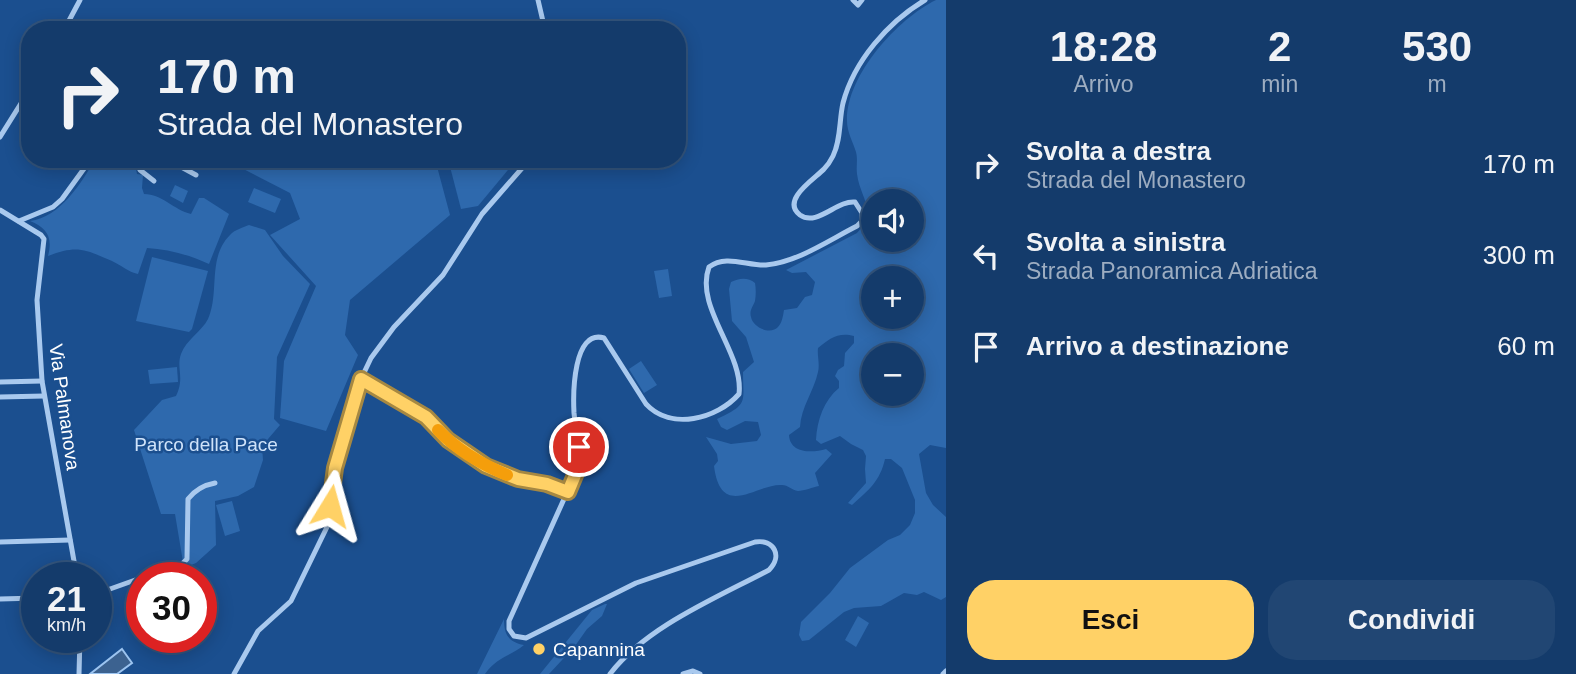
<!DOCTYPE html>
<html lang="it">
<head>
<meta charset="utf-8">
<style>
	:root { --surface:#143b6b; --page:#214673; --text:#f1f3f6; --muted:#9dadc1; --line:#33557e; --accent:#ffd166 }
	body { margin:0; font-family:Helvetica,sans-serif; background:var(--page); color:var(--text); height:100vh; display:flex; flex-direction:column; font-size:26px; white-space:nowrap }
	* { box-sizing:border-box; margin:0 }
	p { font-size:23px; color:var(--muted) }
	.icon { flex:none; width:38px; height:38px; fill:none; stroke:currentColor; stroke-width:2; stroke-linecap:round; stroke-linejoin:round }
	.map { position:relative; flex:1; overflow:hidden }
	.details { display:flex; flex-direction:column; background:var(--surface); width:630px }
	.details>* { flex:none }
	.top-card { position:absolute; left:21px; top:21px; width:665px; height:147px; border-radius:28px; box-shadow:0 4px 18px #0003,0 0 0 2px var(--line); background:#143b6b; color:var(--text); overflow:hidden }
	.buttons { position:absolute; left:861px; top:189px; display:grid; gap:14px }
	.buttons a { display:grid; place-items:center; width:63px; height:63px; border-radius:50%; background:var(--surface); box-shadow:0 4px 18px #0003,0 0 0 2px var(--line); font-size:35px }
	.speed { position:absolute; left:21px; top:562px; display:flex; gap:14px; font-size:35px; font-weight:700; text-align:center }
	.speed>* { display:grid; place-content:center; width:91px; height:91px; border-radius:50%; background:var(--surface); box-shadow:0 4px 18px #0003,0 0 0 2px var(--line); line-height:1 }
	.speed small { font-size:18px; font-weight:400 }
	.speed .limit { border:10px solid #d22; background:#fff; color:#111 }
	.pin { position:absolute; display:grid; place-items:center; width:60px; height:60px; color:#fff; margin:-30px; border:4px solid #fff; border-radius:50%; box-shadow:0 2px 7px #0007 }
	.me { position:absolute; width:77px; margin:-38px; rotate:8deg; stroke-linejoin:round; filter:drop-shadow(0 0 5px #0008) }
	.turn { display:flex; align-items:center; gap:24px; height:147px; padding:0 21px; font-size:32px }
	.turn .icon { width:91px; height:91px; stroke-width:2.5 }
	.turn b { display:block; font-size:49px; line-height:60px }
	.eta { display:flex; justify-content:space-evenly; align-items:center; height:119px; text-align:center }
	.eta b { font-size:42px; font-weight:700; line-height:49px }
	.cta { display:flex; gap:14px; margin-top:auto; padding:14px 21px }
	.cta a { flex:1; height:80px; border-radius:28px; background:var(--accent); color:#111; font-size:28px; font-weight:700; line-height:80px; text-align:center }
	.cta a+a { background:var(--page); color:var(--text) }
	ul { padding:0; list-style:none }
	li { display:flex; align-items:center; gap:21px; height:91px; padding:0 21px }
	li div { flex:1 }
	li b { display:block; font-size:26px }
	li em { font-style:normal }
	main { display:flex; flex:1; min-height:0 }
	.map>svg:first-child { display:block }
</style>
</head>
<body>
<main>
<div class="map">
<svg width="946" height="674" viewBox="0 0 946 674">
	<rect width="100%" height="100%" fill="#1b4f8f"/>
	<g fill="#2e69ad" fill-rule="evenodd">
		<path d="M936,0h10v448l-16,-3 -11,9 7,39 7,12 13,12v80l-5,3 -17,-8 -7,3 -13,-2 -23,13 -27,2 -10,4 -35,28 -7,1 -3,-6 2,-13 29,-29 20,-25 38,-28 12,-5 10,-10 5,-12v-13l-13,-32 -11,-9h-6c-5,22 -16,31 -33,46l-4,-2 18,-20 -1,-14 1,-13 -3,-6 -12,-6 -11,-8 -19,8 -5,-4c1,-20 8,-40 23,-52v-7l-4,-5 3,-6 6,-4 1,-13 9,-10v-7c-17,-4 -24,3 -36,12 -1,8 2,16 0,24 -4,19 -17,35 -18,55l-11,8c1,19 24,18 37,14l6,5 -17,19 4,13c-6,1 -15,5 -21,5 -6,-1 -10,-6 -16,-6 -25,-2 -61,36 -68,-19l4,-5 -1,-7 -11,-17 25,7 26,-3 4,-6 -3,-13 -13,-1 -18,9 -6,-3 -4,-8c32,-15 26,-16 26,-47l11,-10 -8,-25 -14,-16 -3,-32 2,-7c8,-4 17,-5 24,1 1,6 1,12 0,18 -2,6 -6,9 -4,16 2,11 20,18 27,10 4,-4 5,-11 6,-17l13,-2 8,-11 7,-2 3,-13 -9,-10 -14,1 -6,-3 71,-37c21,-23 3,-35 0,-59 -1,-8 1,-14 -1,-22 -3,-10 -9,-20 -9,-31 -1,-45 50,-102 89,-121zM873,201h39v39h-39zM873,278h39v39h-39zM873,355h39v39h-39z"/>
		<path d="M95,159h46l-5,10 1,5 6,1 -1,13 2,6c18,0 30,16 47,20l8,-16h5l25,16 -20,50c-19,-9 -42,-15 -62,-16l-9,26c-10,-2 -17,-9 -26,-13 -28,-12 -35,-16 -64,-5 5,-19 -1,-28 -18,-35 30,-4 51,-37 65,-62z"/>
		<polygon points="435,159 450,215 350,300 345,335 358,355 326,431 280,418 284,361 316,286 270,235 300,219 290,193 226,160"/>
		<polygon points="448,159 517,159 478,206 461,209"/>
		<polygon points="175,185 188,191 183,203 170,196"/>
		<polygon points="254,188 281,199 275,213 248,202"/>
		<path d="M249,225l16,5 18,26 27,28 -33,73 -3,62 6,6 -18,21 1,14 -9,27 -16,9 -23,5 1,44 -20,18 -12,5 -9,-54h-14l-27,-84 28,-30 14,-4c9,-18 0,-28 5,-42 5,-14 21,-23 27,-35 12,-27 -1,-61 22,-84 4,-5 14,-8 19,-10z"/>
		<polygon points="152,257 208,271 192,329 189,332 136,321"/>
		<polygon points="668,269 672,296 659,298 654,271"/>
		<polygon points="641,361 657,385 644,393 629,369"/>
		<polygon points="177,367 178,382 150,384 148,370"/>
		<polygon points="232,501 240,531 225,536 216,505"/>
		<polygon points="605,604 607,604 602,616 587,629 575,646 549,674 540,674 592,610"/>
		<polygon points="858,616 869,623 856,647 845,640"/>
		<path d="M504,619c0,15 4,23 20,26 -15,12 -27,12 -39,29h-8z"/>
	</g>
	<polygon fill="#3c6290" stroke="#9cc4f0" stroke-width="2" points="122,649 132,663 117,674 90,674"/>
	<g fill="none" stroke-linecap="round" stroke-linejoin="round">
		<g stroke="#a9c9ee" stroke-width="5">
			<polyline points="538,0 545,30"/>
			<polyline points="853,0 858,5 862,0"/>
			<polyline points="64,30 80,0"/>
			<polyline points="0,137 30,89"/>
			<polyline points="135,159 140,170 154,181"/>
			<polyline points="154,159 172,162 196,175"/>
			<polyline points="0,210 41,235 44,239 37,300 42,381 77,578"/>
			<polyline points="19,221 53,207 62,199 91,159"/>
			<path d="M361,379c23,9 47,23 66,39 18,15 27,28 49,42 29,18 61,21 92,32"/>
			<polyline points="0,382 42,381"/>
			<polyline points="0,397 44,396"/>
			<polyline points="0,542 70,540"/>
			<path d="M96,594l87,-31 4,-4 1,-60c7,-9 16,-14 27,-16"/>
			<polyline points="0,599 37,598"/>
			<polyline points="79,674 80,637"/>
			<polyline points="234,674 258,631 291,601 328,525 335,468 361,379 371,358 394,327 443,275 482,214 530,159"/>
			<path d="M610,674c36,-47 106,-76 159,-104 14,-14 5,-31 -14,-28l-119,41 -110,55 -12,-2 -5,-7v-8l69,-153c1,-7 1,-15 1,-22 -1,-11 -4,-22 -5,-33 -1,-19 -1,-84 30,-75l42,66c25,27 71,15 93,-10 5,-41 -45,-87 -30,-127 17,-13 38,-1 57,-2 32,-3 63,-25 91,-39l5,-5v-8l-7,-11c-18,-2 -38,25 -55,13 -20,-15 16,-37 24,-46 3,-3 7,-9 9,-13 8,-16 6,-36 10,-53 11,-42 45,-81 82,-103"/>
			<polyline points="683,674 693,671 700,674"/>
			<polyline points="943,674 946,671"/>
		</g>
	</g>
	<g fill="none" stroke-linecap="round" stroke-linejoin="round">
		<defs>
			<polyline id="route" points="330,506 335,468 361,379 426,417 448,440 486,466 518,479 547,484 568,492 578,468 579,447"/>
		</defs>
		<use href="#route" stroke="#a68842" stroke-width="18"/>
		<use href="#route" stroke="#ffd166" stroke-width="12"/>
		<path stroke="#f59e0b" stroke-width="12" d="M438,430c20,21 43,34 69,45"/>
	</g>
	<circle fill="#ffd166" stroke="#1b4f8f" stroke-width="2.5" cx="539" cy="649" r="7"/>
	<g text-anchor="middle" stroke-width="5" stroke-linejoin="round" paint-order="stroke">
		<g font-size="19" fill="#fff" stroke="#1b4f8f">
			<text transform="translate(65 407) rotate(82)" y="7">Via Palmanova</text>
		</g>
		<g font-size="19" fill="#cfe3fa" stroke="#1b4f8f">
			<text x="206" y="451">Parco della Pace</text>
		</g>
		<g font-size="19" fill="#fff" stroke="#1b4f8f" text-anchor="start">
			<text x="553" y="656">Capannina</text>
		</g>
	</g>
</svg>
<div class="buttons">
<a><svg class="icon" aria-label="sound" viewBox="0 0 24 24"><path d="M4 9h4l5-4v14l-5-4H4zM17 9q2 3 0 6"/></svg></a>
<a>+</a>
<a>−</a>
</div>
<div class="speed"><div>21<small>km/h</small></div><div class="limit">30</div></div>
<div class="pin" style="left:579px;top:447px;background:#d93025"><svg class="icon" aria-label="arrive" viewBox="0 0 24 24"><path d="M6 21V4h12l-3 4 3 4H6"/></svg></div>
<svg class="me" style="left:330px;top:506px" viewBox="-20 -20 40 40"><path d="M0-17L14 15 0 8-14 15z" fill="#ffd166" stroke="#fff" stroke-width="4"/></svg>
<div class="top-card">
<div class="turn"><svg class="icon" aria-label="right" viewBox="0 0 24 24"><path d="M7 20v-9h11M14 6l5 5-5 5"/></svg><div><b>170 m</b>Strada del Monastero</div></div>
</div>
</div>
<section class="details">
<div class="eta">
<div><b>18:28</b><p>Arrivo</p></div>
<div><b>2</b><p>min</p></div>
<div><b>530</b><p>m</p></div>
</div>
<ul>
<li><svg class="icon" aria-label="right" viewBox="0 0 24 24"><path d="M7 20v-9h11M14 6l5 5-5 5"/></svg><div><b>Svolta a destra</b><p>Strada del Monastero</p></div><em>170 m</em></li>
<li><svg class="icon" aria-label="left" viewBox="0 0 24 24"><path d="M17 20v-9H6M10 6l-5 5 5 5"/></svg><div><b>Svolta a sinistra</b><p>Strada Panoramica Adriatica</p></div><em>300 m</em></li>
<li><svg class="icon" aria-label="arrive" viewBox="0 0 24 24"><path d="M6 21V4h12l-3 4 3 4H6"/></svg><div><b>Arrivo a destinazione</b></div><em>60 m</em></li>
</ul>
<div class="cta"><a>Esci</a><a>Condividi</a></div>
</section>
</main>
</body>
</html>
